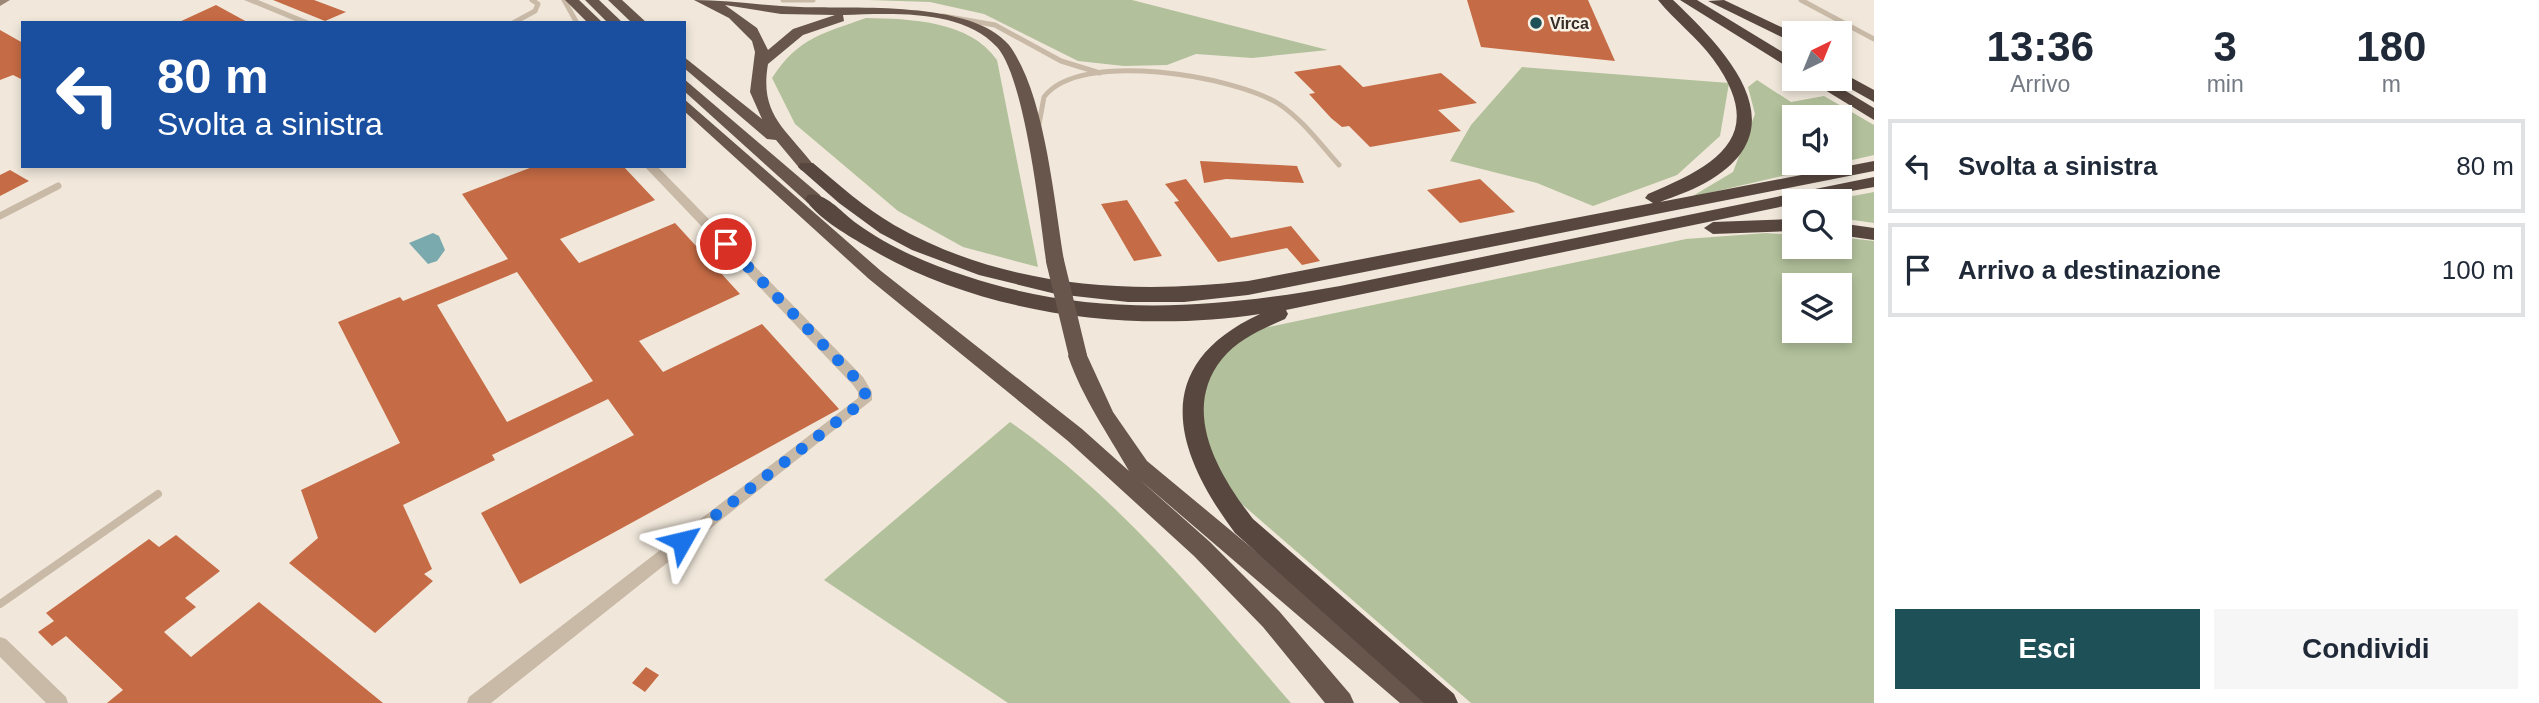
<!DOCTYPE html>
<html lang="it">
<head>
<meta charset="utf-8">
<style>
	:root { --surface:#fff; --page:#f6f6f7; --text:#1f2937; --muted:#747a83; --line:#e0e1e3; --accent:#1d5057 }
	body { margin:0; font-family:Helvetica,sans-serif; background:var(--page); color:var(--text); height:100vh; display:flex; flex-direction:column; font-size:26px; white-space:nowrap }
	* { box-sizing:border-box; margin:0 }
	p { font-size:23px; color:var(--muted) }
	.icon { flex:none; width:38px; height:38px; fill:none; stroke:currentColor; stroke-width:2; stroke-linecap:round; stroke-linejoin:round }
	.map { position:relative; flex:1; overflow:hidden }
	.drawer { display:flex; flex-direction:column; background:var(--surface); width:665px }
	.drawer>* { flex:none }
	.banner { position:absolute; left:21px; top:21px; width:665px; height:147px; border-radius:0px; box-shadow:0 4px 10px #0003; background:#1a4fa0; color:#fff; overflow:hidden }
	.needle { width:46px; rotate:43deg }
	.controls { position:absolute; left:1782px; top:21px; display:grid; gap:14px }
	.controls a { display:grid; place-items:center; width:70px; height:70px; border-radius:0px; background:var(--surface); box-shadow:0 4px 10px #0003; font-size:35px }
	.pin { position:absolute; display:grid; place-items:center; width:60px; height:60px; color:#fff; margin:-30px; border:4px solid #fff; border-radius:50%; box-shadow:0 2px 7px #0007 }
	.me { position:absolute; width:77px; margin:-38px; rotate:53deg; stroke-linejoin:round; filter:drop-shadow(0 0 5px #0008) }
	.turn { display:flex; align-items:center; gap:24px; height:147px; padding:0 21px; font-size:32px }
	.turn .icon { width:91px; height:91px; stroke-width:2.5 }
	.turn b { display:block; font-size:49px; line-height:60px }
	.eta { display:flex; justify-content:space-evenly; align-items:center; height:119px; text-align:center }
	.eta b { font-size:42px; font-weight:700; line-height:49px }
	.action { display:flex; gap:14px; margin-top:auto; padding:14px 21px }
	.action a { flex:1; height:80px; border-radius:0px; background:var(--accent); color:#fff; font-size:28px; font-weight:700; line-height:80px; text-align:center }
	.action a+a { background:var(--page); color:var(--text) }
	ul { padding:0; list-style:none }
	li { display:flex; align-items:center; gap:21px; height:94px; margin:0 14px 10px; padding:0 7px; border:4px solid var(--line); border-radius:0px }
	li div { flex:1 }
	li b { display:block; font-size:26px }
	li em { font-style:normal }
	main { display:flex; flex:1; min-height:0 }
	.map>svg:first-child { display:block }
</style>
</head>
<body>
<main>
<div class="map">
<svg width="1874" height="703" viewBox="0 0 1874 703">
	<rect width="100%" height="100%" fill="#f1e8db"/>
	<g fill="#b2c09b" fill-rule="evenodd">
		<polygon points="868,0 1132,0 1328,50 1252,58 1196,54 1167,65 1124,66 1078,61 984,14 930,2"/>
		<path d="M866,18c44,1 103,2 131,42l41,207 -75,-20 -65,-36 -103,-87 -23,-46c27,-41 50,-44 94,-60z"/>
		<polygon points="1522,67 1729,83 1720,136 1677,175 1593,206 1537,183 1450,161 1471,125"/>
		<path d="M1757,80l34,22 33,-6 50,29v30l-183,42 42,-25 22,-58 -7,-27zM1794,117h45v46h-45z"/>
		<polygon points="1874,192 1874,223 1839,218 1839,201 1826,201"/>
		<path d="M1766,233l28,2v12h45v-10l35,4v462h-403l-235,-204 -29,-50 -5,-27 1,-27 7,-23 13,-21 27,-20 436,-92zM1794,285h45v46h-45z"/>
		<path d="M1010,422c110,76 194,181 281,281h-283l-184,-123z"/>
	</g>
	<polygon fill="#7aa9ae" points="433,233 439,236 445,250 437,261 428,264 409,243"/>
	<g fill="#c56b45" fill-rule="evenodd">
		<polygon points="273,0 314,0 346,12 325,21"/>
		<polygon points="1467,0 1588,0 1615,61 1481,47"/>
		<polygon points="216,5 249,23 177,23"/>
		<polygon points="0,30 23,43 23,80 13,75 0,80"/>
		<polygon points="1340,65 1363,87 1441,73 1477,103 1438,110 1461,131 1370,147 1349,126 1342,127 1331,118 1309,94 1315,93 1294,72"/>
		<polygon points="1200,161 1297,166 1304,183 1226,179 1204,183"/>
		<path d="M535,166h88l32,34 -95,39 19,24 96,-40 65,71 -101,47 24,31 99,-48 77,85 -319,175 -39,-71 153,-78 -26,-36 -116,56 3,5 -92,45 29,64 -8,5 9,7 -58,52 -86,-70 29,-25 -17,-48 99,-47 -62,-121 62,-25 3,4 105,-42 -46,-65zM517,272l76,109 -86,41 -70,-117z"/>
		<polygon points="10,170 29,181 0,196 0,175"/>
		<polygon points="1186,179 1231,238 1291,226 1320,261 1302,265 1287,248 1218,262 1174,202 1179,201 1165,184"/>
		<polygon points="1480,179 1515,212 1460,223 1427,190"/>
		<polygon points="1127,200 1162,256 1134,261 1101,204"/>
		<polygon points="176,535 220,571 185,598 196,607 164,632 191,657 259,602 383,703 107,703 123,690 66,636 52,646 38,632 54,621 46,613 149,539 159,547"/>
		<polygon points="646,667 659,675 645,692 632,683"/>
	</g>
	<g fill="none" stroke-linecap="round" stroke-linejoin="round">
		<g stroke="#c9b9a7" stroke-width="5">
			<polyline points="564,0 577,23"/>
			<polyline points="783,0 813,0"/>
			<polyline points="1801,0 1874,39"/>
			<polyline points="943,16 995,25 1061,61 1100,73"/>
			<polyline points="513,23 535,11 538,4 532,0"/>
			<path d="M1039,124l5,-27c36,-48 190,-21 235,7 24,16 41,40 60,61"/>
		</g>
		<polyline stroke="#c9b9a7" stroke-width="7" points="0,216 58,186"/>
		<polyline stroke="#c9b9a7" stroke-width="8" points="0,604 158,494"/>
		<g fill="#c9b9a7" fill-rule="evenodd">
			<polygon points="244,0 258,0 309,21 300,23"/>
			<polygon points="644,166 657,166 863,377 872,392 872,400 491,703 467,703 469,697 858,398 858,392 853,385"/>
			<polygon points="0,637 6,639 66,697 68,703 46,703 0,657"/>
		</g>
		<polygon fill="#9d8878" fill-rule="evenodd" points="0,0 10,0 0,6"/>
		<g fill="#68564c" fill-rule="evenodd">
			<polygon points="565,0 579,0 603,23 588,23"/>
			<polygon points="585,0 599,0 623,23 608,23"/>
			<polygon points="608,0 622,0 647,23 632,23"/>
			<path d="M694,0c35,0 70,6 106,7 55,2 171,-7 209,38 36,48 45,156 55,216l-3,4h-12l-3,-4c-6,-45 -21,-183 -49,-214 -37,-39 -106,-33 -154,-32l1,6 -41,14 -35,29c-9,52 19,65 47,103l-8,5 -6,-2 -25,-30 -9,-1 -83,-71v-11l78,62 -12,-27 5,-40 -3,-11 -23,-23zM725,5l56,9 54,1 -42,14 -25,21 -11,-22z"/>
			<polygon points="684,79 820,195 822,199 820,203 808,203 684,91"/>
			<path d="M684,99l197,172 201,158 47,42c-22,-39 -46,-72 -61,-115l3,-5h14l28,61 34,49 281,233 4,9h-32l-260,-223 70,62 69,69 71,83 4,9h-29l-62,-76 -69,-71 -126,-115 -199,-162 -185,-168z"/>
		</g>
		<g fill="#57473f" fill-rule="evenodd">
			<path d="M1658,0h15c54,51 129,129 32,183 -14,8 -30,13 -45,19l214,-41v10l-626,124 -64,7h-56l-72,-8 -77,-19 -67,-25 -32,-17 -41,-30 -41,-36 3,-4h12c26,22 52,45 81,62 109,62 233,70 354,56l405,-78 -8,-5 3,-4c67,-28 122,-57 65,-135 -16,-22 -38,-38 -55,-59z"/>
			<polygon points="1680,0 1697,0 1794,59 1794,71"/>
			<polygon points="1724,0 1794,33 1794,43 1708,1"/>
			<polygon points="1839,71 1874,90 1874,102 1833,79 1839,79"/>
			<polygon points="1807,79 1826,79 1874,108 1874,120"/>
			<path d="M1874,177v10l-80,14v3l-508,106 2,4 -3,5c-22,10 -47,20 -63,40 -42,52 -3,116 31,160l201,175 4,9h-34l-189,-170c-61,-82 -87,-167 25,-219 -130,20 -283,0 -396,-69 -20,-12 -46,-27 -59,-46l3,-4c17,-4 35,19 48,28 33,24 72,41 110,53 126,42 246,33 374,10z"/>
			<polygon points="1794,219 1794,231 1713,234 1704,228 1713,222"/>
			<polygon points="1839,223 1874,228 1874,240 1839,235"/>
		</g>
		<polyline stroke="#68564c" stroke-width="18" points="1055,261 1078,356"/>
	</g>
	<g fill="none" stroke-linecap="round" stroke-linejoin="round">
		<polyline stroke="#1a73e8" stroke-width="12" stroke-dasharray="0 21.6" points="682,541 865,400 865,392 858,381 726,244"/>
	</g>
	<circle fill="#1d5057" stroke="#f9f2e7" stroke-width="2.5" cx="1536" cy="23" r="7"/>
	<g text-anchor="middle" stroke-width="5" stroke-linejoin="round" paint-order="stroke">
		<g font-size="16" font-weight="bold" fill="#362d27" stroke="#f9f2e7" text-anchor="start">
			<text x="1550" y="29">Virca</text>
		</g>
	</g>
</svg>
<div class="controls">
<a><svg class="needle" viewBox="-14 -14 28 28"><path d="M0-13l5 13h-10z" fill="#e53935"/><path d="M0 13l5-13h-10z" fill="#747a83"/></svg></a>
<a><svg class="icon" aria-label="sound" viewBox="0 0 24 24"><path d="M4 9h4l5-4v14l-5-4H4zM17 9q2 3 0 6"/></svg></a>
<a><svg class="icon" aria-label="search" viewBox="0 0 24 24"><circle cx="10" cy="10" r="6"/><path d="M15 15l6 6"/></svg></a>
<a><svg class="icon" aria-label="layers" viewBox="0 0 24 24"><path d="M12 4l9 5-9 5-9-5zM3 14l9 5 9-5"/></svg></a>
</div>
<div class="pin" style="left:726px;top:244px;background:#d93025"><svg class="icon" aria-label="arrive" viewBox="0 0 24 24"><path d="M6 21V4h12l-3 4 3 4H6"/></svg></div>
<svg class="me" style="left:682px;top:541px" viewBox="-20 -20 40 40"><path d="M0-17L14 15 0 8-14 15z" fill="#1a73e8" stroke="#fff" stroke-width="4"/></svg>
<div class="banner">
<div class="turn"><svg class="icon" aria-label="left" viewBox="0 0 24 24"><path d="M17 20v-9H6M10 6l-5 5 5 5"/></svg><div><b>80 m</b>Svolta a sinistra</div></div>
</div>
</div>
<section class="drawer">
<div class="eta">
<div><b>13:36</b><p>Arrivo</p></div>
<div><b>3</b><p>min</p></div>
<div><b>180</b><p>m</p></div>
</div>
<ul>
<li><svg class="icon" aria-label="left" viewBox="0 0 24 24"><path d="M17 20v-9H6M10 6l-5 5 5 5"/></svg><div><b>Svolta a sinistra</b></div><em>80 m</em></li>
<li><svg class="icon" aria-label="arrive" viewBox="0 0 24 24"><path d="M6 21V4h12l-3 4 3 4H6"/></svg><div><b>Arrivo a destinazione</b></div><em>100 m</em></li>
</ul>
<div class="action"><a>Esci</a><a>Condividi</a></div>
</section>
</main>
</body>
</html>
